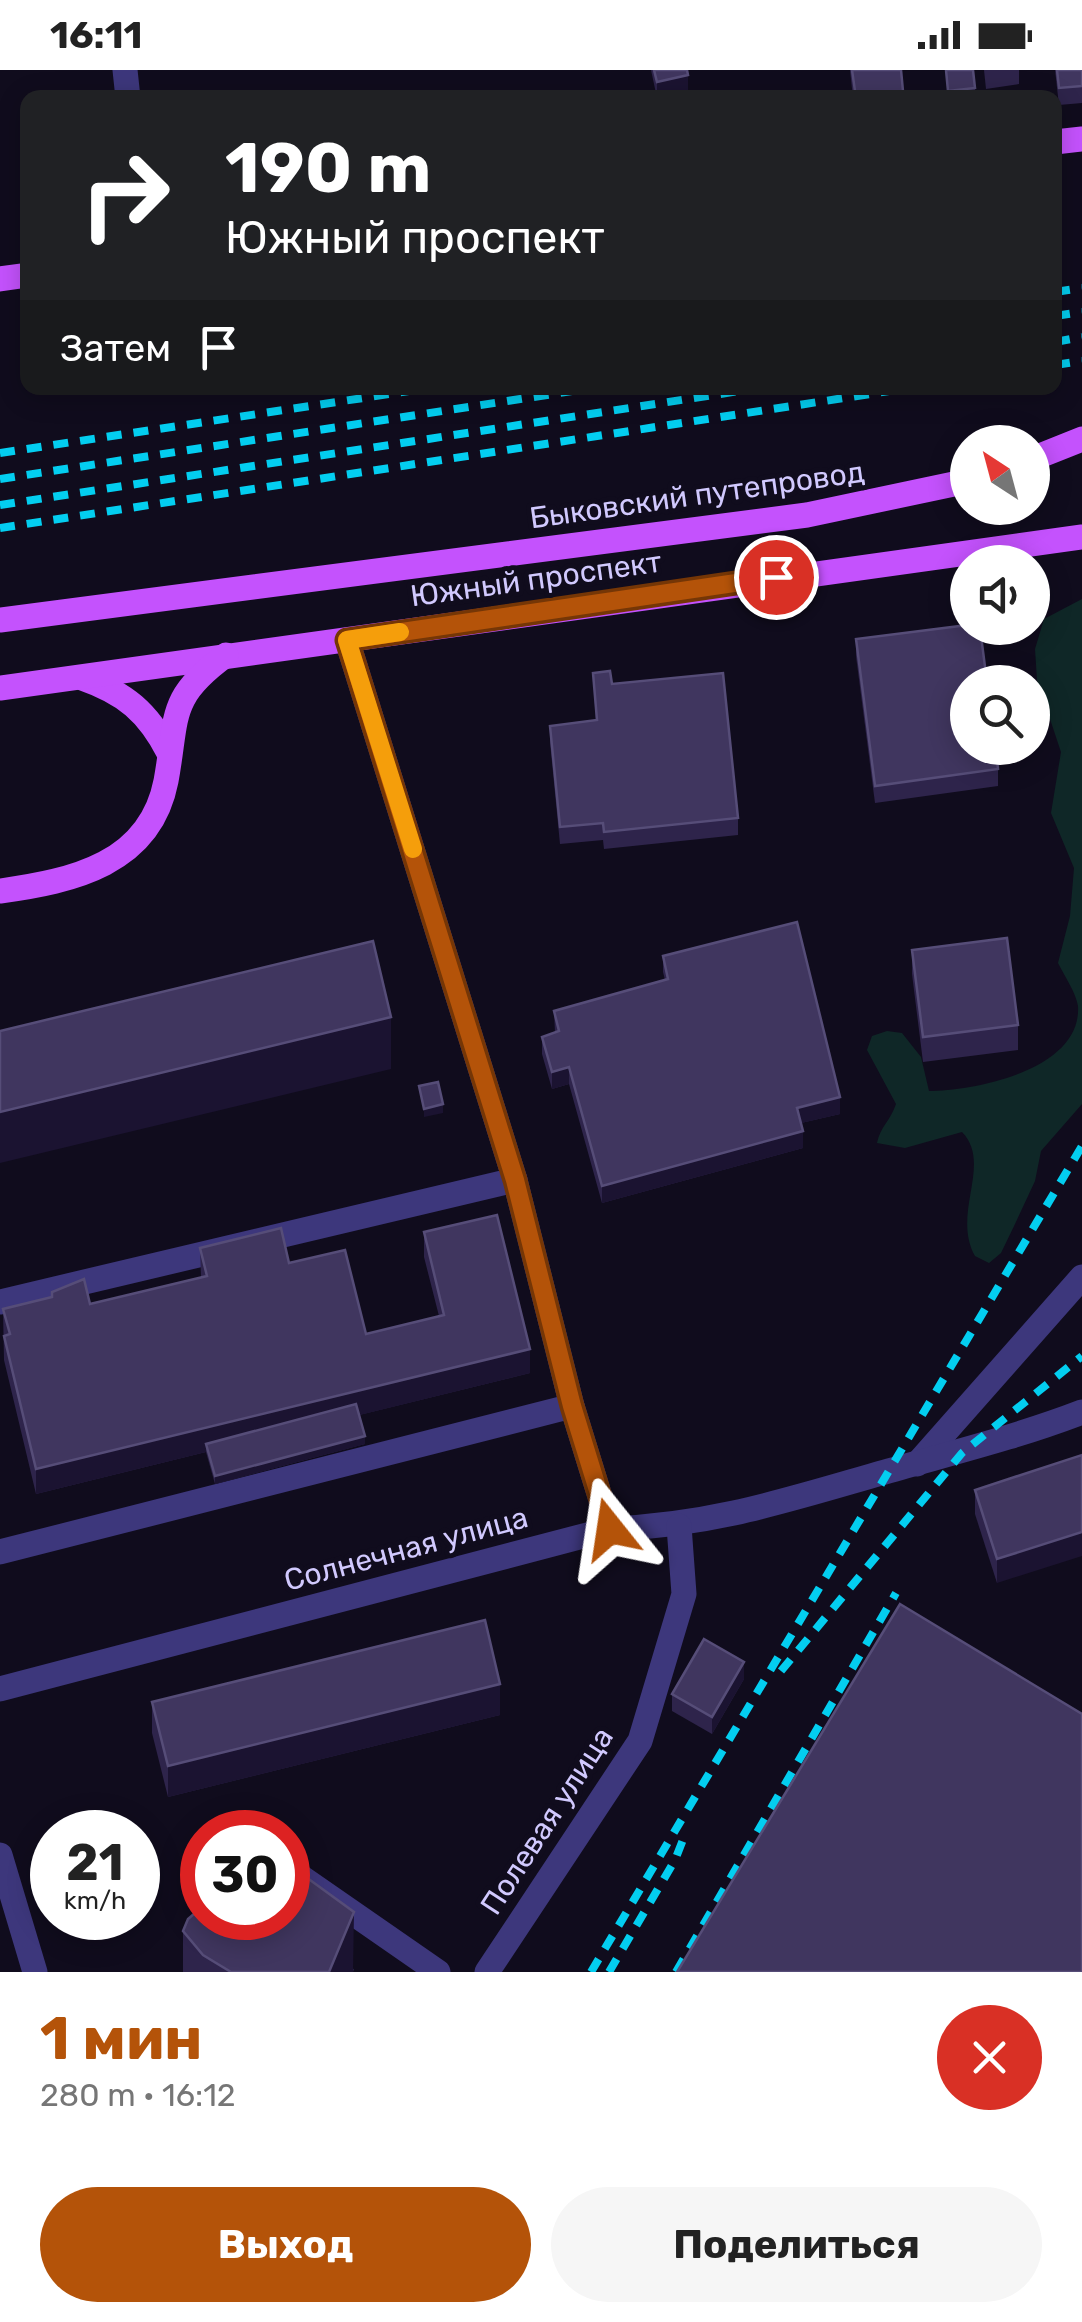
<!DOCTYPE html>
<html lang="ru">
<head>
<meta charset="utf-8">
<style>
	:root { --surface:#fff; --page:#f6f6f6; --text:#222; --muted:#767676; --accent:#b45309 }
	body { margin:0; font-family:Rubik,sans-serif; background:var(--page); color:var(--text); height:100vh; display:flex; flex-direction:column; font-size:38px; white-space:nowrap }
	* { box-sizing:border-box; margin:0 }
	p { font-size:32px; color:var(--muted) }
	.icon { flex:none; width:55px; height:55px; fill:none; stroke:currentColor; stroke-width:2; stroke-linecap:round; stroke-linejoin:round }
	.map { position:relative; height:1902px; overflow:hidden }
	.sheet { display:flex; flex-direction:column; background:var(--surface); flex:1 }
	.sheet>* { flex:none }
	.top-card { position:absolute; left:20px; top:20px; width:1042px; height:305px; border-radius:20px; box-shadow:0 5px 25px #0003; background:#202124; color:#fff; overflow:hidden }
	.needle { width:65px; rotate:324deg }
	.controls { position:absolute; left:950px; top:355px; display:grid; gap:20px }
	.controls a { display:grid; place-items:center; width:100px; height:100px; border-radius:50%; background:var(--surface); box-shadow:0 5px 25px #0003; font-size:50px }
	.speed { position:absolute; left:30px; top:1740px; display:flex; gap:20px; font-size:50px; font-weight:700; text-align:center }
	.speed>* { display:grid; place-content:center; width:130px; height:130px; border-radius:50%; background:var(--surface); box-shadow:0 5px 25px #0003; line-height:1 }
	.speed small { font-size:25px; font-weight:400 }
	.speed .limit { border:15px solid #d22; background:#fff; color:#111 }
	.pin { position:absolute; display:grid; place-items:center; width:85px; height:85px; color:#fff; margin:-42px; border:5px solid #fff; border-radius:50%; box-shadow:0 2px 10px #0007 }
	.me { position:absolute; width:110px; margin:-55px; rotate:345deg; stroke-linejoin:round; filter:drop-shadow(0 0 8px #0008) }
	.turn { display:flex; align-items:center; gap:35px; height:210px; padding:0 40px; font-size:45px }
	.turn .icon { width:130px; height:130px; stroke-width:2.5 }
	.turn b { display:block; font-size:70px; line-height:85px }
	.then { display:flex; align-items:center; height:95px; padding:0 40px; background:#0003; gap:20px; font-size:38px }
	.round { display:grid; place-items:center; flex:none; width:105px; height:105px; border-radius:52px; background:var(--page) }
	.overview { display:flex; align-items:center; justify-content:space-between; height:170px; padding:0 40px }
	h1 { font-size:60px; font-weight:700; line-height:75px; color:var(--accent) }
	.cta { display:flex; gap:20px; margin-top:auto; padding:20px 40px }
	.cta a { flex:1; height:115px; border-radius:60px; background:var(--accent); color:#fff; font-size:40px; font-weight:700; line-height:115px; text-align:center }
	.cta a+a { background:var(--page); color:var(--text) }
	.status { display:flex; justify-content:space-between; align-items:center; height:70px; padding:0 50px; background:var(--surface); direction:ltr }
	.status svg { height:28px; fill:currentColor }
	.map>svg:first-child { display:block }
</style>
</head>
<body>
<div class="status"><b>16:11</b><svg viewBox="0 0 49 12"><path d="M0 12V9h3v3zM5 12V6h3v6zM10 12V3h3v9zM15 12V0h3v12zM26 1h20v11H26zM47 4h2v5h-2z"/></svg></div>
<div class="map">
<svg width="1082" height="1902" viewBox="0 0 1082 1902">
	<rect width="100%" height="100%" fill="#100c1d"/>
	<path fill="#0f2727" d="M1082,529v505l-41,47 -6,30 -20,43 -14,29 -12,10 -14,-7c-24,-43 18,-92 -13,-124l-57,16 -28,-5c3,-16 14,-23 19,-39l-29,-54 5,-14 15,-5 15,2 19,24 8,34c45,0 153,-21 149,-85 -2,-13 -14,-31 -20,-43l12,-47 4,-48 -23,-55 10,-61 -24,-72 -2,-31 9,-30z"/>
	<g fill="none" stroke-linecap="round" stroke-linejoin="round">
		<g stroke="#3d377c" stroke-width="25">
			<polyline points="125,0 128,28"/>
			<polyline points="347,570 515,1110 572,1336 610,1459"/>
			<polyline points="0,1232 515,1110"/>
			<polyline points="917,1394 1082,1207"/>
			<polyline points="0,1482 572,1336"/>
			<path d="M0,1619l610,-160c103,-4 177,-29 275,-57 66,-19 132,-35 197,-60"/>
			<polyline points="0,1785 35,1902"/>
			<polyline points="288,1798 438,1902"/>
			<polyline points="487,1902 640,1671 684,1524 679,1456"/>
		</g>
		<g stroke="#c452fd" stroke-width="25">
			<polyline points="1055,72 1082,69"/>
			<polyline points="0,209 28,205"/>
			<polyline points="1032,389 1082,369"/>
			<polyline points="0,550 807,445 968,411"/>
			<path d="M82,608c43,15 66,34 87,75"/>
			<polyline points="0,618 1082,467"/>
			<path d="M0,821c73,-10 150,-27 166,-110 12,-65 1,-83 60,-126"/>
		</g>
		<g stroke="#03cef0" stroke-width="8" stroke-dasharray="15 12" stroke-linecap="butt">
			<polyline points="1055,222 1082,218"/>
			<polyline points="1055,246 1082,242"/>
			<polyline points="1055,272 1082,267"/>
			<polyline points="1055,295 1082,291"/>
			<polyline points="0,383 429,318"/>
			<polyline points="0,409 592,318"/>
			<polyline points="0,435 759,318"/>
			<polyline points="0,458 909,318"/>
			<polyline points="781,1601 962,1383 1082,1286"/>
			<polyline points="591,1902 1082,1076"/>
			<polyline points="609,1902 675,1790 686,1762"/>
			<polyline points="676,1902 896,1523"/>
		</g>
	</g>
	<g fill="#2e244b">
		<polygon points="651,0 687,0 688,22 657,28"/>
		<polygon points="850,0 901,0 903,28 853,28"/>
		<polygon points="946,0 975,18 975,27 948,28"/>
		<polygon points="984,0 1019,0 1019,14 986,19"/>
		<polygon points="1055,0 1082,0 1082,33 1059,35"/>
		<polygon points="856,569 998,699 998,716 875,733 856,586"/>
		<polygon points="593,603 612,614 738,748 738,765 604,779 603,770 560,774 550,672 550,656 596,651"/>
		<polygon points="912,880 1018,955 1018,980 923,992 912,904"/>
		<polygon points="663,886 840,1044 801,1053 803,1078 602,1133 569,1014 552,1019 542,984 542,967 555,963 554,941 665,910 663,902"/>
		<polygon points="424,1162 530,1303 359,1345 365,1374 215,1414 206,1382 36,1424 4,1290 3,1239 90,1234 201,1207 200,1178 289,1193 366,1264 439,1246 424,1187"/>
		<polygon points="1082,1385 997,1513 975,1444 975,1420"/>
		<polygon points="744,1609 712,1664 672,1641 672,1624"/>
		<polygon points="152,1632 500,1645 168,1727 152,1663"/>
		<polygon points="183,1861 354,1899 353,1902 183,1902"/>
	</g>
	<g fill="#1b1331">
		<polygon points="688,5 688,22 657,28 657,12"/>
		<polygon points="391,947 391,999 0,1093 0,1042"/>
		<polygon points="569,997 569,1014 552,1019 552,1002"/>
		<polygon points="840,1027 840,1044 797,1054 797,1038"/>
		<polygon points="443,1034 443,1043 424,1047 424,1039"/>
		<polygon points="803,1061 803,1078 602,1133 602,1116"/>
		<polygon points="530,1279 530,1303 209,1382 206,1374 206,1382 36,1424 36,1399"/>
		<polygon points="365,1366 365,1374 215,1414 215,1406"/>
		<polygon points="1082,1462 1082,1486 997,1513 997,1489"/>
		<polygon points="744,1592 744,1609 712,1664 712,1647"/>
		<polygon points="500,1614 500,1645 168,1727 168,1696"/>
		<polygon points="354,1842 353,1902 329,1902"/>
	</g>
	<g fill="#40365f" stroke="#564d78" stroke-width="2.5">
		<polygon points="654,0 687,0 688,5 657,12"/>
		<polygon points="852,0 901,0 903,21 856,28"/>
		<polygon points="946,0 973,0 975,18 948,21"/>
		<polygon points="1057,0 1082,0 1082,16 1059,18"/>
		<polygon points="968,555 968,558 980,558 987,612 968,612 968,678 996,678 998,699 875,716 856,569"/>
		<polygon points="610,601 612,614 723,603 738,748 604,762 603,753 560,757 550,656 597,650 593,603"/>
		<polygon points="797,852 840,1027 797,1038 803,1061 602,1116 569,997 552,1002 542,967 559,961 554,941 668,909 663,886"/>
		<polygon points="1007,868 1018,955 923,967 912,880"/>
		<polygon points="373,871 391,947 0,1042 0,961"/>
		<polygon points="438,1012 443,1034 424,1039 419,1016"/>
		<polygon points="497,1145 530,1279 36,1399 4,1266 10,1264 3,1239 52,1227 52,1222 84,1209 90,1234 207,1206 200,1178 281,1158 289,1193 345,1180 366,1264 444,1245 424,1162"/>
		<polygon points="356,1334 365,1366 215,1406 206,1374"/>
		<polygon points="1082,1385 1082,1462 997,1489 975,1420"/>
		<polygon points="900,1534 1082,1644 1082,1902 677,1902"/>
		<polygon points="485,1550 500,1614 168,1696 152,1632"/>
		<polygon points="704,1569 744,1592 712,1647 672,1624"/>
		<polygon points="288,1794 354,1842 329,1902 231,1902 203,1885 183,1861 188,1849 202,1837 202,1848 288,1848"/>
	</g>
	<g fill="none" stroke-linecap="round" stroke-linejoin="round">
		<defs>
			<polyline id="route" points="610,1459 572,1336 515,1110 347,570 776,507"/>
		</defs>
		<use href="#route" stroke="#753606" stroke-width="25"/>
		<use href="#route" stroke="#b45309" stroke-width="18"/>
		<polyline stroke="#f59e0b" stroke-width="18" points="400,562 347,570 413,779"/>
	</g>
	<g text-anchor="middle" stroke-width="10" stroke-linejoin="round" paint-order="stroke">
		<g font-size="30" fill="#d1c9fe" stroke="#100c1d">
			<text transform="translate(697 425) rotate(-8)" y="10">Быковский путепровод</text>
			<text transform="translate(536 509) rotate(-8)" y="10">Южный проспект</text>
			<text transform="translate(406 1479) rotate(-15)" y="10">Солнечная улица</text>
			<text transform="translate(547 1751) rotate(-57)" y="10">Полевая улица</text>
		</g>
	</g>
</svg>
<div class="controls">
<a><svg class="needle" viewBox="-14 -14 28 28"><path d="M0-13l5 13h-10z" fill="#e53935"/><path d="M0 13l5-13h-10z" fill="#767676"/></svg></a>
<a><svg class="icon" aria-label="sound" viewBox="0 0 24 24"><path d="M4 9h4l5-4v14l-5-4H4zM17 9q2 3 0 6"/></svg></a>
<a><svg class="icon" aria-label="search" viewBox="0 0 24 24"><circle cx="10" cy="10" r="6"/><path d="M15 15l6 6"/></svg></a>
</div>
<div class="speed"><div>21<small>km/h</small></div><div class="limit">30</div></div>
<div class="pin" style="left:776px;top:507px;background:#d93025"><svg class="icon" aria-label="arrive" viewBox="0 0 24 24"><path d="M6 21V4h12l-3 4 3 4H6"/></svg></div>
<svg class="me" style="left:610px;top:1459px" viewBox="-20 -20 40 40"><path d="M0-17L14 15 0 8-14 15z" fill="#b45309" stroke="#fff" stroke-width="4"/></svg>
<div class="top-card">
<div class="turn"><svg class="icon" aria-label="right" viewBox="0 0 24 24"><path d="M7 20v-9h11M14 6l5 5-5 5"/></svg><div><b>190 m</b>Южный проспект</div></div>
<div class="then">Затем<svg class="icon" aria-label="arrive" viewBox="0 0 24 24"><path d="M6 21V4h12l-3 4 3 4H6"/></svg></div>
</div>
</div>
<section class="sheet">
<div class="overview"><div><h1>1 мин</h1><p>280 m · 16:12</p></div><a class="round" style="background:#d93025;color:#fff"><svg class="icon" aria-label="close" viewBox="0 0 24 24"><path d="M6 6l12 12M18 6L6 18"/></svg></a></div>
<div class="cta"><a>Выход</a><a>Поделиться</a></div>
</section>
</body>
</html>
